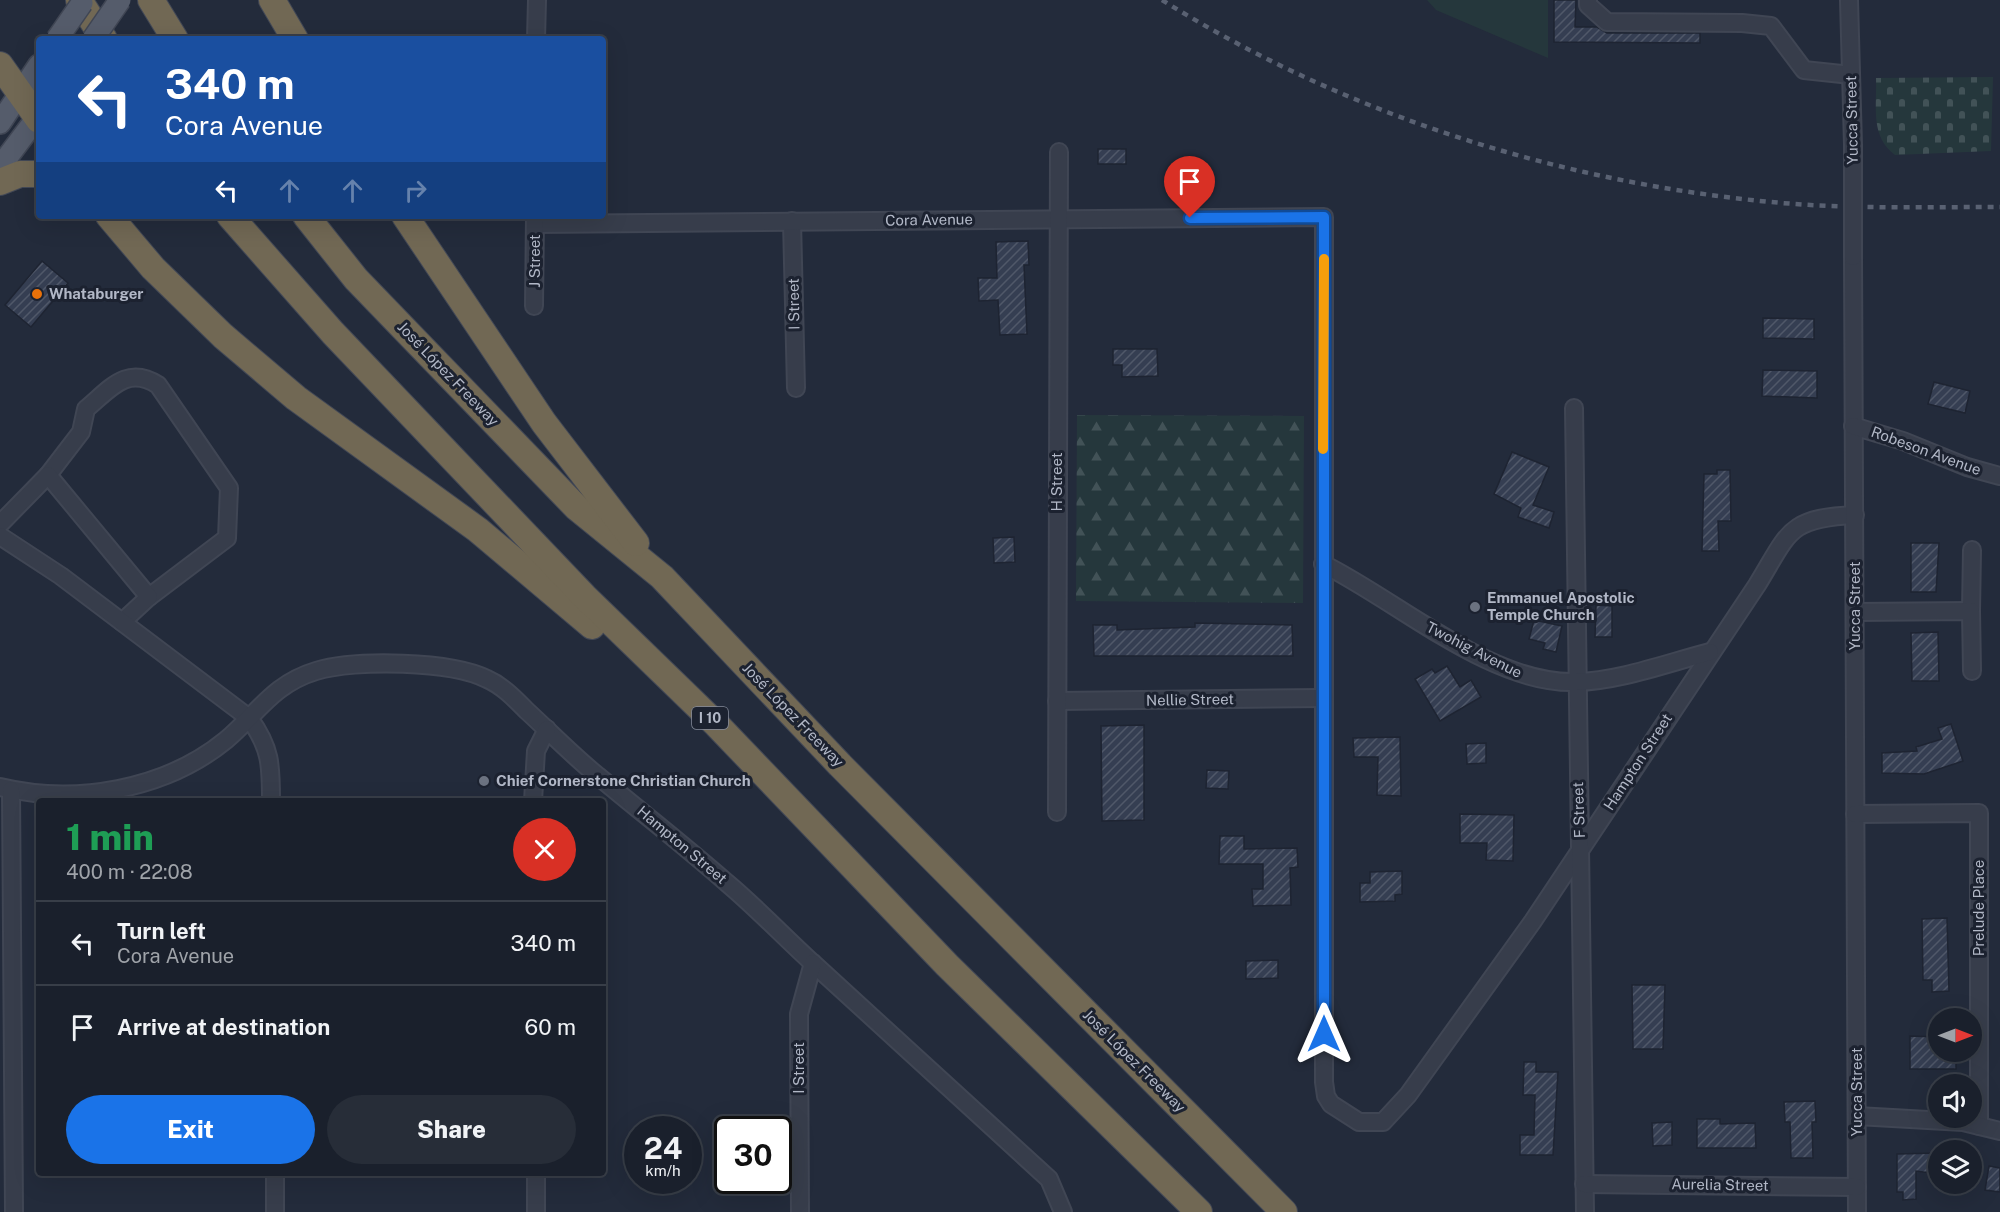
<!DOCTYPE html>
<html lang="en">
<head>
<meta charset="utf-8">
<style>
	:root { --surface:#1a202c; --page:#272d38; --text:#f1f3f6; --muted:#9fa3a9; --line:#383e48; --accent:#1a73e8 }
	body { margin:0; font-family:"Public Sans",sans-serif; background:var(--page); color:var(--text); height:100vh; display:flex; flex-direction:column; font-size:22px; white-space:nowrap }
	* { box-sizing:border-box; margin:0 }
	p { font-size:20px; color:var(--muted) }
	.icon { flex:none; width:33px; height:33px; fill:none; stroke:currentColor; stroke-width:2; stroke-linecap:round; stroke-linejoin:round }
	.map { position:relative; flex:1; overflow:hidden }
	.details { position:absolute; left:36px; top:798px; width:570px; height:378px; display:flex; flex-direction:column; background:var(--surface); border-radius:6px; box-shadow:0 6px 24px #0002,0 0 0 2px var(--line) }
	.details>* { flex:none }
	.top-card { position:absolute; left:36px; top:36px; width:570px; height:183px; border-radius:6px; box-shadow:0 6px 24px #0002,0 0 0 2px var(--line); background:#1a4fa0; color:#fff; overflow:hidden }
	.needle { width:39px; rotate:90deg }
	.fabs { position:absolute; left:1928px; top:1008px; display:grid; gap:12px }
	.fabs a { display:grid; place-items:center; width:54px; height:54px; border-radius:50%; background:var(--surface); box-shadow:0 6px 24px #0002,0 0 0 2px var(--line); font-size:30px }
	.speed { position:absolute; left:624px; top:1116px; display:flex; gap:12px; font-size:30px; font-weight:700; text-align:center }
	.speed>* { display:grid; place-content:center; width:78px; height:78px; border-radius:50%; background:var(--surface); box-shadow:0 6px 24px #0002,0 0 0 2px var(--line); line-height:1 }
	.speed small { font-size:15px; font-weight:400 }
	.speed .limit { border:3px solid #111; border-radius:9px; background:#fff; color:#111 }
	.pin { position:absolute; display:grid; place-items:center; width:51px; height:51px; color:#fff; margin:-62px -26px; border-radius:50% 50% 50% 0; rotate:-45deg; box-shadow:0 0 6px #0007 }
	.pin .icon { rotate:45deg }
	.me { position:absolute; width:66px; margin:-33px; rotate:0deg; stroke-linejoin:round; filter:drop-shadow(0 0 4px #0008) }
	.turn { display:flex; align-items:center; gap:21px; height:126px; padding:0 30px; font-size:27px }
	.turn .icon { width:78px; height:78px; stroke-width:2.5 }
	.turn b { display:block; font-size:42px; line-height:51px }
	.lanes { display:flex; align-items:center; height:57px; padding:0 30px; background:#0003; justify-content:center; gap:30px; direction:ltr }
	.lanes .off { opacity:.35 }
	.round { display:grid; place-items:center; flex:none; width:63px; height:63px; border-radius:32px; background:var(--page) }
	.summary { display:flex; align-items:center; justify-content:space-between; height:102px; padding:0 30px }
	h1 { font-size:36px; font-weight:800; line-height:45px; color:#1e9e55 }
	.button { display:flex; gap:12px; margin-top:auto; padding:12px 30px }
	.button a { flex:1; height:69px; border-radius:36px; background:var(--accent); color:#fff; font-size:24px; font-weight:800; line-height:69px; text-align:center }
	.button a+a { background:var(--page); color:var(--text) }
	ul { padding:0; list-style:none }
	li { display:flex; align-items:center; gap:18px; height:84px; padding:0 30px; border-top:2px solid var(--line) }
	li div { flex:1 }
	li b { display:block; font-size:22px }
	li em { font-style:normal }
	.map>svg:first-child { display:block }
</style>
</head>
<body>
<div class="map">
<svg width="2000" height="1212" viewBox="0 0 2000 1212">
	<defs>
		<pattern id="forest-firs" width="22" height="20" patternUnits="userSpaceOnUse" patternTransform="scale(1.5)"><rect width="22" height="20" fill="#25373c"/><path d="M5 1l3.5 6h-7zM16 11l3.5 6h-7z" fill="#425257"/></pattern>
		<pattern id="cemetery-stones" width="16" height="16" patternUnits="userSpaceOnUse" patternTransform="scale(1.5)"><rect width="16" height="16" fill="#25373c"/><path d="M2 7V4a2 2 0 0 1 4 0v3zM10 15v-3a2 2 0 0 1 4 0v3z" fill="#425257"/></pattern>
		<pattern id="building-hatch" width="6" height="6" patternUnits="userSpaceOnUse" patternTransform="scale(1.5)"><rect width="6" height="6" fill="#353e52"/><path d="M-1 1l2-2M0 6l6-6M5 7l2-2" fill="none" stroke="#505869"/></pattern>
	</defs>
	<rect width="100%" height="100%" fill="#232b3b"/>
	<polygon fill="#25373c" points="1427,0 1548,0 1548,58 1436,10"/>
	<polygon fill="url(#forest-firs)" points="1077,415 1304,416 1303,603 1076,601"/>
	<path fill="url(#cemetery-stones)" d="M1993,77l-2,74 -96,4c-25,-19 -18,-47 -19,-77z"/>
	<g fill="url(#building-hatch)" stroke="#1e2432" stroke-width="1.5">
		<polygon points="1554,0 1576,0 1575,27 1597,27 1607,33 1700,33 1700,43 1554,42"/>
		<rect x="1098" y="149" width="28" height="15"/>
		<polygon points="1028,241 1029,265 1024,265 1027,334 1000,335 998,300 979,301 978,278 997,278 996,242"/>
		<polygon points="42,261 68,283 31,327 5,305"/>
		<polygon points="1763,318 1814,319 1814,339 1763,338"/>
		<polygon points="1113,349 1157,349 1158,376 1122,377 1122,365 1113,365"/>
		<polygon points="1763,370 1817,371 1817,398 1762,396"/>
		<polygon points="1934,382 1970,391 1965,413 1928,404"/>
		<polygon points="1512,452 1549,467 1533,505 1554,512 1549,528 1518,517 1521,508 1494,494"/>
		<polygon points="1717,470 1730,470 1731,521 1718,521 1719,551 1702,551 1704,474 1717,474"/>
		<polygon points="1014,537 1015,562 994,563 993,538"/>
		<polygon points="1911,543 1939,543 1936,592 1911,592"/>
		<polygon points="1596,605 1612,606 1612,637 1595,637"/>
		<polygon points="1534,620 1562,626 1556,652 1543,649 1545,643 1529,639"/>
		<polygon points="1195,623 1292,625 1293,656 1094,656 1093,625 1117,625 1117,630 1195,627"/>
		<polygon points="1938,632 1939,681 1912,681 1911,633"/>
		<polygon points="1447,666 1460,687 1471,680 1481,697 1440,721 1415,679 1432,669 1435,673"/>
		<polygon points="1951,724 1963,761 1924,774 1882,773 1882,753 1917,751 1916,747 1942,739 1938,728"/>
		<polygon points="1144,725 1144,820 1102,821 1101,726"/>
		<polygon points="1400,737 1401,796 1377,795 1378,757 1354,757 1353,738"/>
		<polygon points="1486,743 1486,763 1467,764 1466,744"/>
		<polygon points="1207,770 1229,771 1228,789 1206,788"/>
		<polygon points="1460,814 1514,815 1513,861 1486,860 1487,843 1460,843"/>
		<polygon points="1220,836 1244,836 1244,849 1297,848 1298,867 1290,868 1291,905 1253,906 1252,889 1263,889 1263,864 1219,864"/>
		<polygon points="1402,871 1402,894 1395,895 1395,901 1360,902 1360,883 1370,883 1370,872"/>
		<polygon points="1947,918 1949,991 1932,992 1932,980 1923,980 1922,919"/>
		<polygon points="1278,960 1278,978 1246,979 1246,961"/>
		<polygon points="1632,985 1665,985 1663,1049 1633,1049"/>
		<polygon points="1910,1036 1938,1037 1938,1052 1956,1052 1956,1069 1910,1069"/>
		<polygon points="1524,1062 1536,1062 1536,1072 1558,1072 1553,1155 1520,1155 1520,1135 1534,1135 1535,1095 1523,1095"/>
		<polygon points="1815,1101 1816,1122 1812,1122 1813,1158 1791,1158 1790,1122 1785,1122 1784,1102"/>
		<polygon points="1697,1119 1720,1119 1720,1124 1755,1123 1756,1148 1697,1148"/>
		<polygon points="1672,1122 1672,1145 1653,1146 1652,1123"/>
		<polygon points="1938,1153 1938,1174 1916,1171 1916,1199 1903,1200 1903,1192 1897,1192 1897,1154"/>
		<polygon points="1989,1166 2000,1168 2000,1192 1985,1190"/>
	</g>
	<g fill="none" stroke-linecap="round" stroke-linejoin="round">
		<defs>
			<g id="minor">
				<polyline points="1588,0 1588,5 1607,22 1742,23 1771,26 1804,70 1851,75"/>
				<polyline points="1849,0 1853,145"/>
				<polyline points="536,39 537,0"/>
				<polyline points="792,221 796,388"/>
				<path d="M535,224l789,-7v865l2,14 5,8 28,18h24l25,-27 125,-174 224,-336c32,-52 30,-67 98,-70"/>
				<polyline points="1853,257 1857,1212"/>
				<polyline points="534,306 535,216"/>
				<polyline points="1574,408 1585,1212"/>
				<polyline points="1853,426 1903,441 1967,467 2000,476"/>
				<path d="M48,475l33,-43 5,-23c24,-20 41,-44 72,-24l71,103 -2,50 -78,59"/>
				<polyline points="0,524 48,475 149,597 122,622"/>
				<path d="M0,536l61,40 188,142c22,30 22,47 22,83"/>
				<path d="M1323,564c75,37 168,121 253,118 44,-1 91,-19 134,-30"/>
				<polyline points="1971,611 1972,550"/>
				<polyline points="1855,612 1971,611 1972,671"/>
				<polyline points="1057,701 1323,698"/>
				<path d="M0,787c75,18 165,3 226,-47 32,-27 47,-56 90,-69 40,-12 135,-10 171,8 16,7 28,20 40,32 24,22 46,45 71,65 43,36 87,70 129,107 31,26 59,56 89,83 78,71 156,142 233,213l14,33"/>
				<polyline points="11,790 14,1212"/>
				<polyline points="533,801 536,751 547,729"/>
				<polyline points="1057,812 1059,152"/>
				<polyline points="1855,814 1979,813 1979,1126"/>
				<polyline points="1857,1116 1963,1122 2000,1131"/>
				<polyline points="275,1173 275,1212"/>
				<polyline points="536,1173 536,1212"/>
				<polyline points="1584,1184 1857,1187"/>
				<polyline points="800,1212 799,1014 813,963"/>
			</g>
			<g id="major">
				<polyline points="0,123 39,65"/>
				<polyline points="0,167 39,115"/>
			</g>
			<g id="highway">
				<polyline points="79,0 104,39"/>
				<polyline points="151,0 175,39"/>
				<polyline points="272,0 295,39"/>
				<polyline points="0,65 39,120"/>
				<polyline points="0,182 20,174 39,174"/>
				<polyline points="109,216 153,268 223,336 296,398 478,530 592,626"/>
				<polyline points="230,216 333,333 584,596 717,725 947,965 1199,1212"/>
				<polyline points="306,216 356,279 577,508 662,577 840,765 1284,1212"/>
				<polyline points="405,216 544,423 636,543"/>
			</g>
		</defs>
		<use href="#minor" stroke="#404654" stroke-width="20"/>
		<use href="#major" stroke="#404654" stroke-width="24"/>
		<use href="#highway" stroke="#424856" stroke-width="28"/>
		<use href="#minor" stroke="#373d4b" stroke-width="16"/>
		<use href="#major" stroke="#555c6b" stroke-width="21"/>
		<use href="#highway" stroke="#716854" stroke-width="26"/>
		<path stroke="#596172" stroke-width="4.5" stroke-dasharray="6 6" stroke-linecap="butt" d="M1162,0c186,116 402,184 620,203 72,6 146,4 218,4"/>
		<defs>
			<polyline id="minor-bridge" points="1853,145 1853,257"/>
			<g id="major-bridge">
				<polyline points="57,39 82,3"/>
				<polyline points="93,39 120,0"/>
			</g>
		</defs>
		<use href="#minor-bridge" stroke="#404654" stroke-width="20" stroke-linecap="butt"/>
		<use href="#major-bridge" stroke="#404654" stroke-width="24" stroke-linecap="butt"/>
		<use href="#minor-bridge" stroke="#373d4b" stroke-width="16"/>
		<use href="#major-bridge" stroke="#555c6b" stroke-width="21"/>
	</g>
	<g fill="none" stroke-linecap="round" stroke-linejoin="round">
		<defs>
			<polyline id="route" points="1190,218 1324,217 1324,1034"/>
		</defs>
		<use href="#route" stroke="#114b97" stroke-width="15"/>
		<use href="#route" stroke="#1a73e8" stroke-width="10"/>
		<polyline stroke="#f59e0b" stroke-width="10" points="1323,449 1324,259"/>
	</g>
	<circle fill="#e8710a" stroke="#1c2230" stroke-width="2" cx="37" cy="294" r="6"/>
	<g fill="#6b7280" stroke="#1c2230" stroke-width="2">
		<circle cx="1475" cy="607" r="6"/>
		<circle cx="484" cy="781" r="6"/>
	</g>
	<g text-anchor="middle" stroke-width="6" stroke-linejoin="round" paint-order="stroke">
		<rect fill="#1c2230" stroke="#858b9a" stroke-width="1.5" x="692" y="707" width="36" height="22" rx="4.5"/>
		<g font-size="14" font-weight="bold" fill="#b2b8c7">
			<text x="710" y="723">I 10</text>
		</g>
		<g font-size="15" fill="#b2b8c7" stroke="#1c2230">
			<text transform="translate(1852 120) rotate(-91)" y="5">Yucca Street</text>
			<text transform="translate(929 220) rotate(-1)" y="5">Cora Avenue</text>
			<text transform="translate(535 261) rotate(-90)" y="5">J Street</text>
			<text transform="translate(794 304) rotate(-91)" y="5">I Street</text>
			<text transform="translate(448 374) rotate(46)" y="5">José López Freeway</text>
			<text transform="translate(1926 451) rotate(20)" y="5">Robeson Avenue</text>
			<text transform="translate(1057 482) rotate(-90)" y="5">H Street</text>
			<text transform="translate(1855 606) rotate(-90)" y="5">Yucca Street</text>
			<text transform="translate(1474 650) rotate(27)" y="5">Twohig Avenue</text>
			<text transform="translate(1190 700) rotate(-1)" y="5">Nellie Street</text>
			<text transform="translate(793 715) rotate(46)" y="5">José López Freeway</text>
			<text transform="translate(1638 762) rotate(-57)" y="5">Hampton Street</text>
			<text transform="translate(1579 810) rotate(-92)" y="5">F Street</text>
			<text transform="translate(682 845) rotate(40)" y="5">Hampton Street</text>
			<text transform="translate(1979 908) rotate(-90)" y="5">Prelude Place</text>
			<text transform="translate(1134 1061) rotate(45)" y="5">José López Freeway</text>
			<text transform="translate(799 1068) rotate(-90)" y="5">I Street</text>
			<text transform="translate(1857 1092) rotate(-90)" y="5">Yucca Street</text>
			<text transform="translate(1720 1185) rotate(1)" y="5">Aurelia Street</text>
		</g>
		<g font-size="15" font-weight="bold" fill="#b2b8c7" stroke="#1c2230" text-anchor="start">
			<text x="49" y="299">Whataburger</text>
			<text x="1487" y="603">Emmanuel Apostolic<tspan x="1487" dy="17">Temple Church</tspan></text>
			<text x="496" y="786">Chief Cornerstone Christian Church</text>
		</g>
	</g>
</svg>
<div class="fabs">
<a><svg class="needle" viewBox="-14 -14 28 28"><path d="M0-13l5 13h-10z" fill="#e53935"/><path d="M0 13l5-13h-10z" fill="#9fa3a9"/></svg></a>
<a><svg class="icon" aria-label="sound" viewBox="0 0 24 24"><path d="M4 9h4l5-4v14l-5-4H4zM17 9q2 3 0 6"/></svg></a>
<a><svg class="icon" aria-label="layers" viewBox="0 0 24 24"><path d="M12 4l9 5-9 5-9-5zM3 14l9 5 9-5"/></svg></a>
</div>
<div class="speed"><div>24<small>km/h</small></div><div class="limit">30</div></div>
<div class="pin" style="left:1190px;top:218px;background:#d93025"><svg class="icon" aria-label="arrive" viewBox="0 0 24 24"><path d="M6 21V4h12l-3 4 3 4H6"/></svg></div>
<svg class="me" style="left:1324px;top:1034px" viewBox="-20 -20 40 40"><path d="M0-17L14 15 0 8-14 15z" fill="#1a73e8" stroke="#fff" stroke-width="4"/></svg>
<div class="top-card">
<div class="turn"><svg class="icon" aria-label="left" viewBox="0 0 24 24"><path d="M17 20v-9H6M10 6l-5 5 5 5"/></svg><div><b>340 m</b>Cora Avenue</div></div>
<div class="lanes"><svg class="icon" aria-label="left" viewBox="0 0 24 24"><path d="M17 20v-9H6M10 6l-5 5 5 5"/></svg><svg class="icon off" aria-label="ahead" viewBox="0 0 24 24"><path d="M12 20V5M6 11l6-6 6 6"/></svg><svg class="icon off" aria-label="ahead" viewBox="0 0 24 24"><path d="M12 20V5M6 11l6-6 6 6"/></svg><svg class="icon off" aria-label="right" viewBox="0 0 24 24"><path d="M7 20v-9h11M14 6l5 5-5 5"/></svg></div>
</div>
<section class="details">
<div class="summary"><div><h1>1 min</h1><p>400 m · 22:08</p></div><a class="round" style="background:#d93025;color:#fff"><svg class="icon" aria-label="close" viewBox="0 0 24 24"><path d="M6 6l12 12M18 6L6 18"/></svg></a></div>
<ul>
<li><svg class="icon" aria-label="left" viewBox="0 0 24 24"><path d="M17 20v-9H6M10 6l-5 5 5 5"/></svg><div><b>Turn left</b><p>Cora Avenue</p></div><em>340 m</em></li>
<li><svg class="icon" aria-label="arrive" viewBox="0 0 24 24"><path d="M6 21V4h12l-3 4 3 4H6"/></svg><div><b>Arrive at destination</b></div><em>60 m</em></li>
</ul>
<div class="button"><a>Exit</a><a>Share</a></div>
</section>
</div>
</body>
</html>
